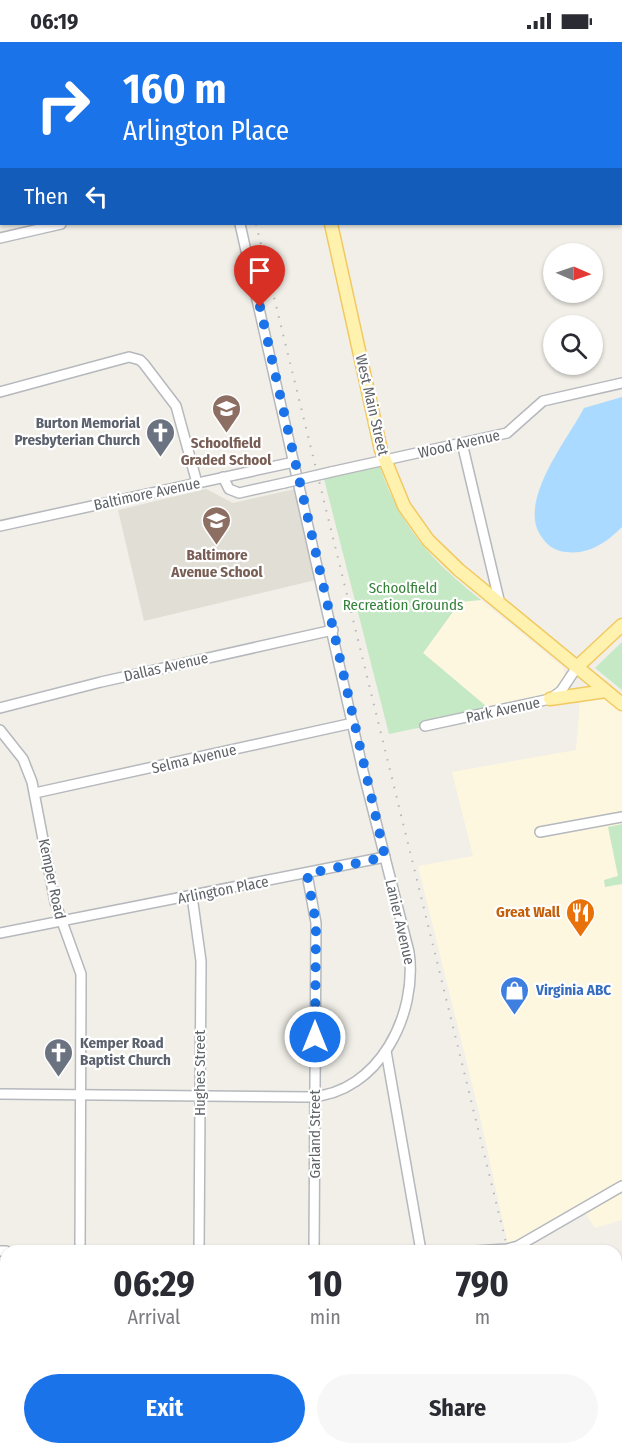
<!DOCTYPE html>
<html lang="en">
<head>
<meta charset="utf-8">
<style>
	:root { --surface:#fff; --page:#f7f7f7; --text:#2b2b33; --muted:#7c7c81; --accent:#1a73e8 }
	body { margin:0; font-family:"Fira Sans Condensed",sans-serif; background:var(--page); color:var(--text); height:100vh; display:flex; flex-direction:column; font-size:22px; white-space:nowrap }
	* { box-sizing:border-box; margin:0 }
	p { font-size:20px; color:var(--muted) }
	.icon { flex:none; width:33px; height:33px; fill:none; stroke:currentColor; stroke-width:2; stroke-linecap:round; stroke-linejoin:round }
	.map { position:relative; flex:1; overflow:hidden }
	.sheet { position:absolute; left:0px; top:1203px; width:622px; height:210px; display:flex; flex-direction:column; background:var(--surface); border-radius:18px 18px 0 0; box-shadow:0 2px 4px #0004 }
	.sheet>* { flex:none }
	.hud { position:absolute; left:0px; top:0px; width:622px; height:183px; box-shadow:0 2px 4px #0004; background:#1a73e8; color:#fff; overflow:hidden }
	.needle { width:39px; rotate:92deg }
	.buttons { position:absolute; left:543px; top:201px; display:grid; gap:12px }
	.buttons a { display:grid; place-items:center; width:60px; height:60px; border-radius:50%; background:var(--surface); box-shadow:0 2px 4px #0004; font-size:30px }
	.pin { position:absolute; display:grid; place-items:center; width:51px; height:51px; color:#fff; margin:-62px -26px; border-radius:50% 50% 50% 0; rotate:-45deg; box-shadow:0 0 6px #0007 }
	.pin .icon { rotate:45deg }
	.me { position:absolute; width:66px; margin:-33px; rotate:0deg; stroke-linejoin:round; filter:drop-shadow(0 0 4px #0008) }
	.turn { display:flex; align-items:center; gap:21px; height:126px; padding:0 24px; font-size:27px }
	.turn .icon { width:78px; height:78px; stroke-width:2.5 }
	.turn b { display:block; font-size:42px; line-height:51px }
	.then { display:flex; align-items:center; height:57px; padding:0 24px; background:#0003; gap:12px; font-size:22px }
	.eta { display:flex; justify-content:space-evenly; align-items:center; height:102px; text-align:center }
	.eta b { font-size:36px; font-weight:700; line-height:42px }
	.cta { display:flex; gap:12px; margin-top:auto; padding:12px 24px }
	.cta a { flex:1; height:69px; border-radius:36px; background:var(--accent); color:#fff; font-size:24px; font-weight:700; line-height:69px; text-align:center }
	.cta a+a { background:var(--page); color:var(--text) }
	.status { display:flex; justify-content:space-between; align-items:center; height:42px; padding:0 30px; background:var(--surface); direction:ltr }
	.status svg { height:16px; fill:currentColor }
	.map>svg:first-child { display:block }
</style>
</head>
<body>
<div class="status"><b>06:19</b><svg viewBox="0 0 49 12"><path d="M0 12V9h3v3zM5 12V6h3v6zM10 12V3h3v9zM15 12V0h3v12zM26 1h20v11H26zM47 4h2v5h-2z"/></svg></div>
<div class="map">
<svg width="622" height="1413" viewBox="0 0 622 1413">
	<rect width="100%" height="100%" fill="#f1efe8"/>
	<g fill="#fef7e0">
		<polygon points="481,558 563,625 567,640 561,649 493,670 423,611 460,560"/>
		<polygon points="611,653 622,664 622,1178 595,1186 583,1167 509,1207 479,1070 418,824 473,814 452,730 576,708 580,659"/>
	</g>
	<polygon fill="#e1ded6" points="206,447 233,461 295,447 316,538 144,579 118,468"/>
	<g fill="#c5e8c5">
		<path d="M380,425c20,60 52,94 101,133l-21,2 -37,51 70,59 -104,22 -65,-255z"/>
		<polygon points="622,600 622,648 595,626"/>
		<polygon points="622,782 622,842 605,845 604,838 618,834 608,785"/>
	</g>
	<path fill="#aadaff" d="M622,355v130c-15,15 -33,28 -56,25 -12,-1 -19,-7 -25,-16 -24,-35 27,-97 43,-128z"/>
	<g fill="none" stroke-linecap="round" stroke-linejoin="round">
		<defs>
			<g id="minor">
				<polyline points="195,0 196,2"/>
				<polyline points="0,47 2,53"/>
				<polyline points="0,76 2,76"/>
				<polyline points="0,196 61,182"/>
				<polyline points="0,350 129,315 140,318 144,322 176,364 197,441"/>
				<polyline points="462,401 500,562"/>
				<polyline points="331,430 507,391 543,359 622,341"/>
				<polyline points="223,435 229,447 239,451 284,441"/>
				<polyline points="0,484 294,420"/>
				<polyline points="0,666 101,640 333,588"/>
				<polyline points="425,684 550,657 561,649 577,625"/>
				<polyline points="0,688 23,717 32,740 55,860 81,932 80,1209"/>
				<polyline points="35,751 353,681"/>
				<polyline points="540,790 622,775"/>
				<polyline points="307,832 316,881 314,1209"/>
				<polyline points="192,854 201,919 199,1209"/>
				<polyline points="0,891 385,815"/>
				<polyline points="386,1009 421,1209"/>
				<path d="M0,1052l310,3c69,-4 108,-83 99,-145l-46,-181 -123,-547"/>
				<polyline points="0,1209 6,1209"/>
				<polyline points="475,1209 507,1207 518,1204 622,1144"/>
				<polyline points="616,1242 622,1237"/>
				<polyline points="616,1264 622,1250"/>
				<polyline points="616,1271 622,1294"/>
				<polyline points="616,1312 622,1336"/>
				<polyline points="0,1366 6,1366"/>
				<polyline points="200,1407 200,1413"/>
				<polyline points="344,1407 345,1413"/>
				<polyline points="468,1407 469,1413"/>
				<polyline points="79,1413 79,1407"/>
			</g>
			<g id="major">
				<polyline points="283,0 283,2"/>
				<polyline points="331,182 381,408 404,464 428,498 459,528 622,662"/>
				<polyline points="577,625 622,583"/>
				<polyline points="550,657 606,649"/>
			</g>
		</defs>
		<use href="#minor" stroke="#b5b8bc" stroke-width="12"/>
		<use href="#major" stroke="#f2c960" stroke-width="15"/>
		<use href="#minor" stroke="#fff" stroke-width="9"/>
		<use href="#major" stroke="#fff2af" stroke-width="12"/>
		<g stroke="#b6b7b8" stroke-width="2" stroke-dasharray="1.5 8" stroke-linecap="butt">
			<polyline points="220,0 220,2"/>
			<polyline points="256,182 508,1209"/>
			<polyline points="557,1407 558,1413"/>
		</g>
		<defs>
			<polyline id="minor-bridge" points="284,441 331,430"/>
		</defs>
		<use href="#minor-bridge" stroke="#b5b8bc" stroke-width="12" stroke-linecap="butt"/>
		<use href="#minor-bridge" stroke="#fff" stroke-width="9"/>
	</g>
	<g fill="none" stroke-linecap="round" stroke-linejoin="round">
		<polyline stroke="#1a73e8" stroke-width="10" stroke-dasharray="0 18" points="260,265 385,815 307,832 316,881 315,995"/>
	</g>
	<defs>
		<symbol id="school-pin" viewBox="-11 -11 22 30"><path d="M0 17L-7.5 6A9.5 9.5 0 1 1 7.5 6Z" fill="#8d6e63" stroke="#fff"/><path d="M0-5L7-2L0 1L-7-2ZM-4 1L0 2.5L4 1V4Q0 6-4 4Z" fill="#fff"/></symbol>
		<symbol id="church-pin" viewBox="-11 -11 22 30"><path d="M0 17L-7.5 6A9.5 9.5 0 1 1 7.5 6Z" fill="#6b7280" stroke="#fff"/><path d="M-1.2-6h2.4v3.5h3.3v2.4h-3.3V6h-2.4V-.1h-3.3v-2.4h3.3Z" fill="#fff"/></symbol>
		<symbol id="restaurant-pin" viewBox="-11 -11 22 30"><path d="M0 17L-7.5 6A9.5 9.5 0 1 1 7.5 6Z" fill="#e8710a" stroke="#fff"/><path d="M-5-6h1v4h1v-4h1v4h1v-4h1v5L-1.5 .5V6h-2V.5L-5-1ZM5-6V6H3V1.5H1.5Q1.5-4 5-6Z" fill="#fff"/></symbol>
		<symbol id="shop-pin" viewBox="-11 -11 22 30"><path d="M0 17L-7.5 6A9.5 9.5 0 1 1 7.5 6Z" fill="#3f7fe0" stroke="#fff"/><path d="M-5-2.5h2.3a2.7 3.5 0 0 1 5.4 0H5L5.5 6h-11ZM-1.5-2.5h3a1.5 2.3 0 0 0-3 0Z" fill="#fff"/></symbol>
	</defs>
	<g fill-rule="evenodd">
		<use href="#school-pin" x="210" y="350" width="33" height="45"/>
		<use href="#church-pin" x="144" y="374" width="33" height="45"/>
		<use href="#school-pin" x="200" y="462" width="33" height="45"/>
		<use href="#restaurant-pin" x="564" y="854" width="33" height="45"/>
		<use href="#shop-pin" x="498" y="932" width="33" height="45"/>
		<use href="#church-pin" x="42" y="994" width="33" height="45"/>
	</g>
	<g text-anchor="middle" stroke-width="4.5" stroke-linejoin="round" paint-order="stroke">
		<g font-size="15" fill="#5f6368" stroke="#fff">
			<text transform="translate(372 363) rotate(77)" y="5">West Main Street</text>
			<text transform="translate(459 402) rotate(-13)" y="5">Wood Avenue</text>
			<text transform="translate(147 452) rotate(-12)" y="5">Baltimore Avenue</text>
			<text transform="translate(166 625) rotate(-13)" y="5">Dallas Avenue</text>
			<text transform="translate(503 668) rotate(-12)" y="5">Park Avenue</text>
			<text transform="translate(194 717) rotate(-13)" y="5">Selma Avenue</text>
			<text transform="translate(52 837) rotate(78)" y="5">Kemper Road</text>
			<text transform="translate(223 848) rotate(-11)" y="5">Arlington Place</text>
			<text transform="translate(400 880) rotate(77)" y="5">Lanier Avenue</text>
			<text transform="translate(200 1031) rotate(-90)" y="5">Hughes Street</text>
			<text transform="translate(315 1092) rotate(-90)" y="5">Garland Street</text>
		</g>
		<g font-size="15" font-weight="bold" fill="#5b616d" stroke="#fff" text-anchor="end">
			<text x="140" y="386">Burton Memorial<tspan x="140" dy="17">Presbyterian Church</tspan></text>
			<text x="80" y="1006" text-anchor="start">Kemper Road<tspan x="80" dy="17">Baptist Church</tspan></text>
		</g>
		<g font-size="15" font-weight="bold" fill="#785e54" stroke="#fff">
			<text x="226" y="406">Schoolfield<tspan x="226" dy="17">Graded School</tspan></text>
			<text x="217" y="518">Baltimore<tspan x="217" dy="17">Avenue School</tspan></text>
		</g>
		<g font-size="15" fill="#348238" stroke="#fff">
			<text x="403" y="551">Schoolfield<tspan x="403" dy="17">Recreation Grounds</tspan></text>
		</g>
		<g font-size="15" font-weight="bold" fill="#c56008" stroke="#fff" text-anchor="end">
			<text x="560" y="875">Great Wall</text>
		</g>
		<g font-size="15" font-weight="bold" fill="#366cbe" stroke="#fff" text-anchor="start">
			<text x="536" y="953">Virginia ABC</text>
		</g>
	</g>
</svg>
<div class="buttons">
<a><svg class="needle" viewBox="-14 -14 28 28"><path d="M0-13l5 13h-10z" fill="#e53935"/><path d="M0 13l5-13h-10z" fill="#7c7c81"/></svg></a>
<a><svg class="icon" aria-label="search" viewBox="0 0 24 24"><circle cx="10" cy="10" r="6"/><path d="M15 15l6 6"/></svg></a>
</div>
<div class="pin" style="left:260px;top:265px;background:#d93025"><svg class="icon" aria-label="arrive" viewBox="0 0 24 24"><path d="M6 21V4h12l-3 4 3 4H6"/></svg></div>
<svg class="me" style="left:315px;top:995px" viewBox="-20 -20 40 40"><circle r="17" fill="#1a73e8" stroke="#fff" stroke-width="3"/><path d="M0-11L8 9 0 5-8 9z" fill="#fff"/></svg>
<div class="hud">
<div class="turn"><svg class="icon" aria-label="right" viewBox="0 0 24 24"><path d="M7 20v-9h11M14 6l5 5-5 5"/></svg><div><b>160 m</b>Arlington Place</div></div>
<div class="then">Then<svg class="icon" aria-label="left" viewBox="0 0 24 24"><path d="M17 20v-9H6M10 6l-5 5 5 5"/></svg></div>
</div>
<section class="sheet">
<div class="eta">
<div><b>06:29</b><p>Arrival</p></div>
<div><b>10</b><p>min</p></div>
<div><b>790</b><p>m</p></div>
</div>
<div class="cta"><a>Exit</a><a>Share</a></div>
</section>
</div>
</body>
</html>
